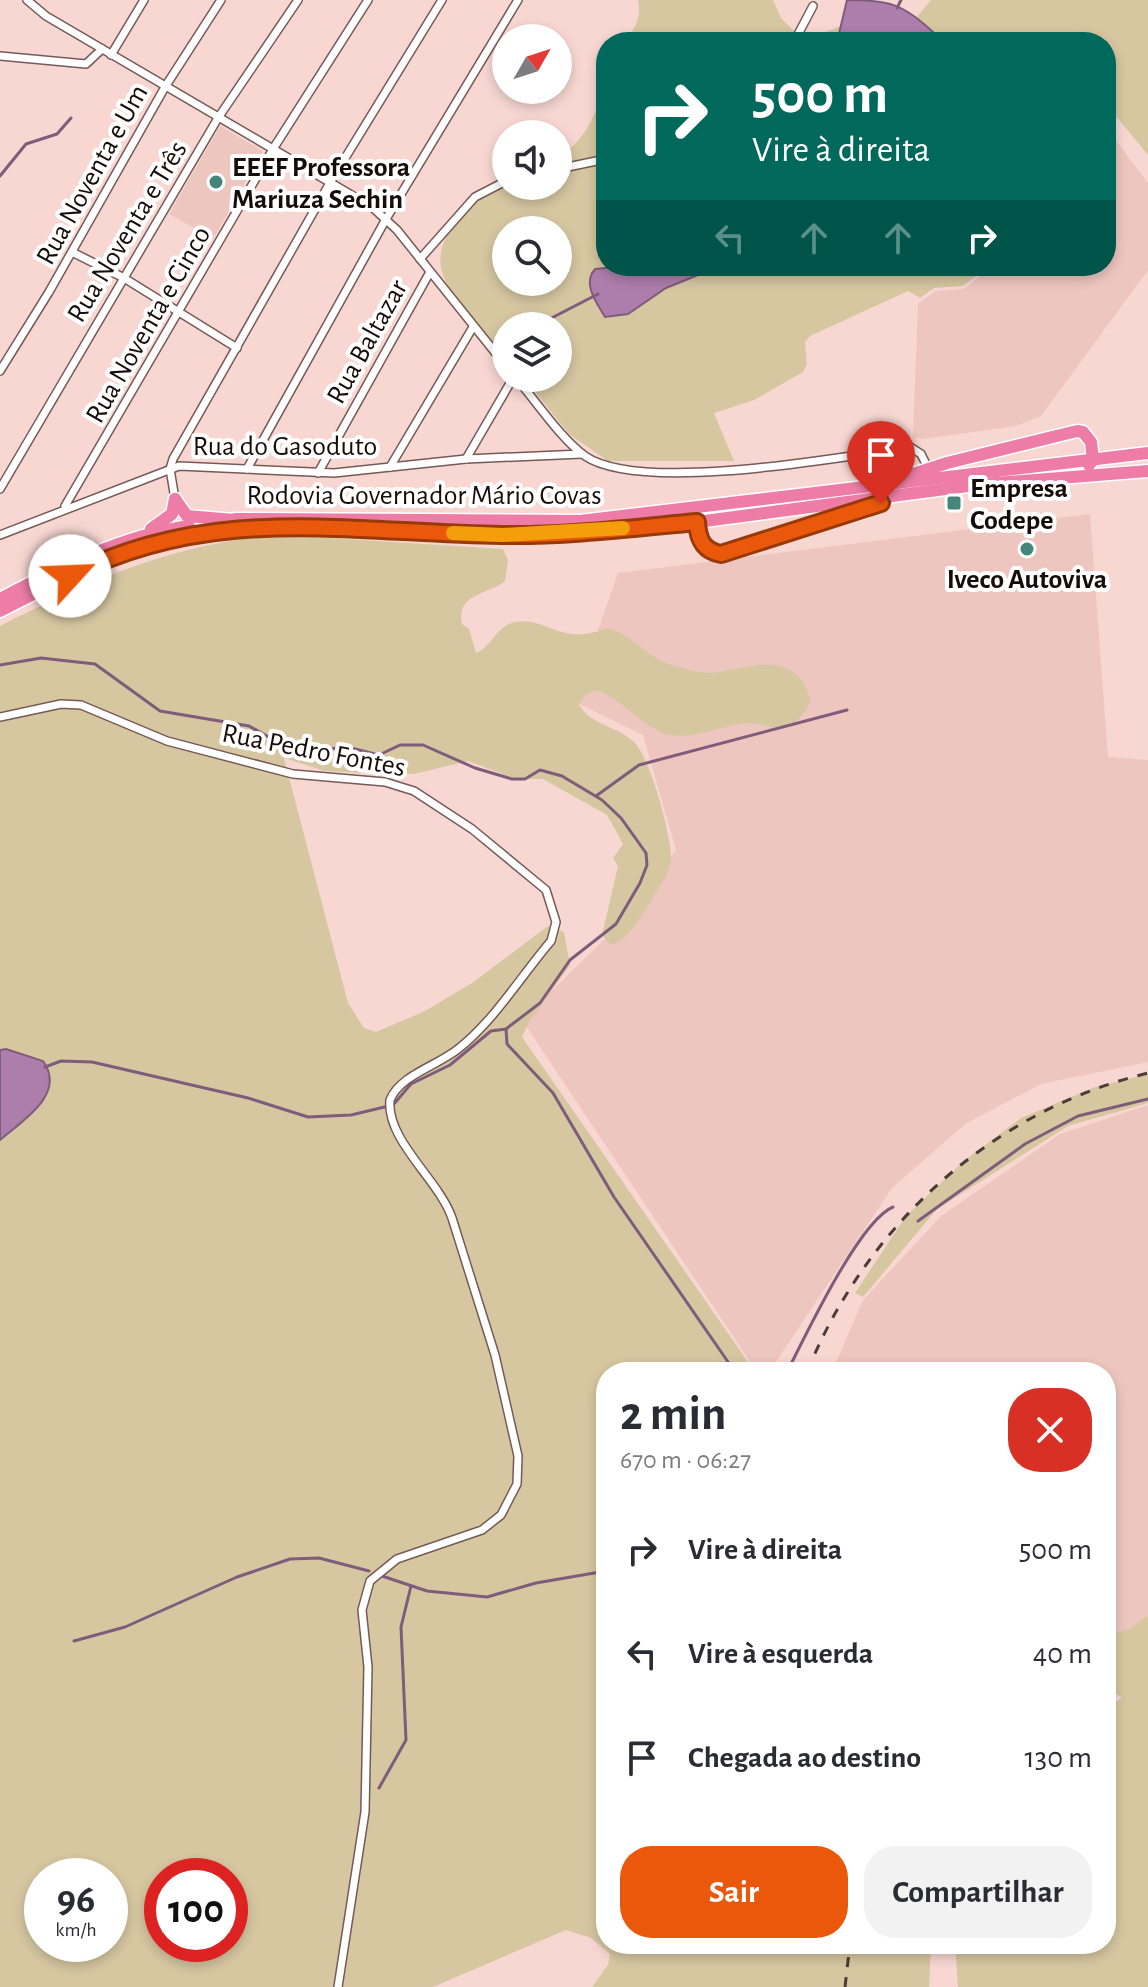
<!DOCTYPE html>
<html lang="pt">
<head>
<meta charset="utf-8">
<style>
	:root { --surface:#fff; --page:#f2f2f3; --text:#2b2b33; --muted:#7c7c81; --accent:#ea580c }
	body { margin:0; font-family:"Alegreya Sans",sans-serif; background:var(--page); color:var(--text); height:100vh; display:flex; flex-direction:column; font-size:30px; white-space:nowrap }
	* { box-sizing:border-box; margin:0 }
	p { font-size:26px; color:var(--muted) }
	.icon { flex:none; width:44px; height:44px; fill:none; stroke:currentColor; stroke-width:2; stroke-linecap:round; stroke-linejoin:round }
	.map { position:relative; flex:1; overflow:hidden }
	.panel { position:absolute; left:596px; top:1362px; width:520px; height:592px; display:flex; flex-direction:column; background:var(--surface); border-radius:32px; box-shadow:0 4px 12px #0003 }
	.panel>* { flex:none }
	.guide { position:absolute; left:596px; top:32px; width:520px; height:244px; border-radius:32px; box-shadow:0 4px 12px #0003; background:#00695c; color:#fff; overflow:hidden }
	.needle { width:52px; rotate:51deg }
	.controls { position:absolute; left:492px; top:24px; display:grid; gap:16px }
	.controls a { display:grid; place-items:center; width:80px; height:80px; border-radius:50%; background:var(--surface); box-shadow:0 4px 12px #0003; font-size:40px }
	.speed { position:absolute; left:24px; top:1858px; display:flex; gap:16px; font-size:40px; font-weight:700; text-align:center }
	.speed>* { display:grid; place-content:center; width:104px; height:104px; border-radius:50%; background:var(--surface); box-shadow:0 4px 12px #0003; line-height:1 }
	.speed small { font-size:20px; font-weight:400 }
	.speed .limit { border:12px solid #d22; background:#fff; color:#111 }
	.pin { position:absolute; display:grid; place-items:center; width:68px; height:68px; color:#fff; margin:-82px -34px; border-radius:50% 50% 50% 0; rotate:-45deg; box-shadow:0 0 8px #0007 }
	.pin .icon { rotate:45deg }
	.me { position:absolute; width:88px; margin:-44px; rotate:65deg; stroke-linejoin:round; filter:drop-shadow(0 0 6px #0008) }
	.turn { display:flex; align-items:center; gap:28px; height:168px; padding:0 24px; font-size:36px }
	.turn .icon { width:104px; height:104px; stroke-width:2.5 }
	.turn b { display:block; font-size:56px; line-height:68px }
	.lanes { display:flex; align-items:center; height:76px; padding:0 24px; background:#0003; justify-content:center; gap:40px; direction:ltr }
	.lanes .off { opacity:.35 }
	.round { display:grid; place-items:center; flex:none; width:84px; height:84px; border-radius:32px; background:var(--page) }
	.overview { display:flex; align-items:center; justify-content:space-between; height:136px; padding:0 24px }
	h1 { font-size:48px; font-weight:700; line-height:60px }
	.primary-button { display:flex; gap:16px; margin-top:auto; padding:16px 24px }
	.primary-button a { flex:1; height:92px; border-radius:32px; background:var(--accent); color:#fff; font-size:32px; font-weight:700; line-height:92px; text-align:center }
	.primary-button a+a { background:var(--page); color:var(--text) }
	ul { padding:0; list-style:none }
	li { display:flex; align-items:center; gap:24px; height:104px; padding:0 24px }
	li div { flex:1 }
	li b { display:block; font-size:30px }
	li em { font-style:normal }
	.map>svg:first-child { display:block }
</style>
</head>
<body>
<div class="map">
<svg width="1148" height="1987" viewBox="0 0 1148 1987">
	<rect width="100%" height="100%" fill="#f8d7d2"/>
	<g fill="#eec6c0">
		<polygon points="220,126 263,151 213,239 169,214"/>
		<polygon points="1106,127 1148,183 1148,270 1041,416 1016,426 923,439 913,437 918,304 935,291 964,289 993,266 1106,266"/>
		<polygon points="1090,514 1108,757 1148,760 1148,1062 1041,1084 965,1124 892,1188 769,1372 757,1372 522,1020 633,911 676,850 643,735 573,701 618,573"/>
		<polygon points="1148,1105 1148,1618 1106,1647 1106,1372 832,1372 863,1300 941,1216 1060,1134"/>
	</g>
	<g fill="#d6c7a1" fill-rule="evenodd">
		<path d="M638,0h135l8,18 18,18 21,-2 21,-8 -4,16h-212c10,-15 17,-24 13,-42z"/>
		<polygon points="931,0 1148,0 1148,155 1106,104 1106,42 931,42 933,32 917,17"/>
		<path d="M606,78v188h22l-33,3 6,42 27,3 38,-26 54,-22h269l-26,20 -29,2 -14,10 -12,-7 -98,45 -5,6 2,22 -4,8 -49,28 -40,13 20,48h-126l-39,-27 -45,-56h34v-52h-52v31c-21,-25 -54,-53 -64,-85 -11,-34 33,-80 66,-86 15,-3 34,0 50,0v-27c30,-22 39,-46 48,-81zM506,230h52v52h-52z"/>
		<path d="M281,535l222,14 5,11 -3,21c-14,13 -50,12 -43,43l7,5 7,24c17,-7 20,-27 39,-31 31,-6 46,25 92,6 23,5 40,29 64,37 12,3 30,9 42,8 38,-5 83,-26 98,28 -7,11 -12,22 -25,26 -12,4 -24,-4 -36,-4 -26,1 -53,16 -80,12 -21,-2 -56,-43 -73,-44 -9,0 -14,6 -18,14 12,20 38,21 55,37 16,15 37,93 37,115 0,16 -13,31 -20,44 -10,15 -23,40 -40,44l-9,-10 16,-69 -5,-8 10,-14 -16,-29 -64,-36h-27l-48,-18 -54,13 -51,-1 -38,-2 -41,-13 64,245 16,25 12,4 49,-21 47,-28 76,-57 16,6 6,33 -41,57 -7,15 233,335h-149v572h325l-2,43h-337l16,-22 2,-11 -19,-16 -25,-8 -133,57h-433v-847l43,-39 -37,-52 -6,1v-424c90,-46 178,-84 281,-91zM42,1876h68v68h-68zM162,1876h68v68h-68z"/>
		<polygon points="1148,1074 1148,1103 1068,1126 937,1209 863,1297 855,1293 906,1216 964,1161 1021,1118 1095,1087"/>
		<polygon points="1148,1615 1148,1987 958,1987 955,1944 1106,1944 1106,1708 1122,1698 1106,1687 1106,1637 1131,1628"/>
	</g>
	<g fill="#ad7eab" stroke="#805c7b" stroke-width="2">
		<path d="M847,0c41,0 55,3 86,32l-2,10h-94z"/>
		<path d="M628,266h92l-54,22 -38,26 -23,3c-9,-15 -23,-34 -10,-48z"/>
		<path d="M6,1049l37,12c24,33 -21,60 -43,79v-90z"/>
	</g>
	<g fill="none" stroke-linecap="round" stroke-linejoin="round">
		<g stroke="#805c7b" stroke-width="3">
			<polyline points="897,8 901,0"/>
			<polyline points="0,176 26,144 57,134 71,118"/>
			<polyline points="538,325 598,294"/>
			<polyline points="0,665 41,658 95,664 160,711 249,726 274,740 320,750 347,747 379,755 400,745 423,745 475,768 512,779 525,779 540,770 562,776 602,800 621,818 646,853 647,865 640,883 616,924 570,960 540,1003 506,1029 491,1031 450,1065 411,1084 393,1105 351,1115 308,1117 248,1098 92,1062 61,1061 45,1067"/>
			<polyline points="596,796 639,765 847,710"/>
			<polyline points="506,1029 507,1044 553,1093 614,1197 735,1372"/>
			<polyline points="918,1221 1025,1144 1078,1116 1148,1099"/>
			<path d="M787,1372c18,-35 72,-151 106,-165"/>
			<polyline points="382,1576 427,1591 487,1597 536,1583 606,1571"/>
			<polyline points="74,1641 125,1627 237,1577 290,1559 319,1558 369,1571"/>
			<polyline points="379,1788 406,1740 401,1627 411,1586"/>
		</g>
		<defs>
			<g id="street">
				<polyline points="27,0 46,16 372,207 397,230 506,366"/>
				<polyline points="794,42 813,6"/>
				<polyline points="111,55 144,0"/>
				<polyline points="0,56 86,64 102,49"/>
				<polyline points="558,169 606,159"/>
				<polyline points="72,252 124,278 237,348"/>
				<polyline points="420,259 475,197 506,181"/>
				<polyline points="0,371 49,292 165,87 221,0"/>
				<path d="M516,378c20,23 45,61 69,78 56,38 257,1 325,-9l11,7 7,14"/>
				<polyline points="466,459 513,378"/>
				<polyline points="390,467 473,327"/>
				<polyline points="247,469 386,219 518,0"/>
				<polyline points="318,473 430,272"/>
				<polyline points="0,489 218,118 298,0"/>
				<polyline points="175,499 170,469 173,459 331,181 442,0"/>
				<polyline points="65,506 273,149 368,0"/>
				<polyline points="0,535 179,466 334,473 466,459 582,454"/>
				<path d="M0,717l61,-13 20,1 86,36 126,33 92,8 29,9 58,38 74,61 10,32 -5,19c-30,35 -57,80 -93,108 -21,17 -58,26 -68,51 -4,40 49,80 62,118l43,137 23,101 -1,28 -16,31 -19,15 -85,29 -27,22 -8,29 6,57 -3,145 -27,175"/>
			</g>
			<g id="highway">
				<polyline points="898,479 947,463 1077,431 1083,432 1091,442 1093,460 1089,465"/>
				<polyline points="175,499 187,516 234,520"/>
				<path d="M698,518c-4,18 5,33 23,36l145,-43 21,-12"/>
				<polyline points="235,519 580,521 1148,453"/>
				<polyline points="151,529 172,514 175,499"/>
				<path d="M0,599c60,-32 122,-63 189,-73"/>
				<polyline points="0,611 93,564 186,534 228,528 280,526 503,535 579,532 697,522 983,484 1148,471"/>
			</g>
		</defs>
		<use href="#street" stroke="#765a56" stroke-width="10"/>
		<use href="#highway" stroke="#fff" stroke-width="15"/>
		<use href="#street" stroke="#fff" stroke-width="7"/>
		<use href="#highway" stroke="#ed7da6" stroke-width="12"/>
		<g stroke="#4b3c39" stroke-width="3" stroke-dasharray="10 10" stroke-linecap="butt">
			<path d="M807,1372c60,-148 185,-261 341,-299"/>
			<polyline points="845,1987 850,1944"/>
		</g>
	</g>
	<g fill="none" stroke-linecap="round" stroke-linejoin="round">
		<defs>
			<path id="route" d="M70,576c143,-73 279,-43 432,-41 65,1 130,-7 195,-13 1,17 6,29 24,32l160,-51"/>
		</defs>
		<use href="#route" stroke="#983908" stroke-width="20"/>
		<use href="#route" stroke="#ea580c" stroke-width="14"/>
		<polyline stroke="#f59e0b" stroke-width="14" points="453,533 503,535 623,528"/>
	</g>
	<g fill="#44877a" stroke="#fff" stroke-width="3">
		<circle cx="216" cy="182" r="8"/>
		<rect x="946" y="495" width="16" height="16" rx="4"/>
		<circle cx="1027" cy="549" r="8"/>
	</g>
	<g text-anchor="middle" stroke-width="8" stroke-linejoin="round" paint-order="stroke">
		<g font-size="28" font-weight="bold" fill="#160c0a" stroke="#fff" text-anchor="start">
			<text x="232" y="176">EEEF Professora<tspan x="232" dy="32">Mariuza Sechin</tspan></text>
			<text x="970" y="497">Empresa<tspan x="970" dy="32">Codepe</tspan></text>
			<text x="1027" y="588" text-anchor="middle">Iveco Autoviva</text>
		</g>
		<g font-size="28" fill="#160c0a" stroke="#fff">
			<text transform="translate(91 174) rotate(-61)" y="10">Rua Noventa e Um</text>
			<text transform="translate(126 231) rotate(-59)" y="10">Rua Noventa e Três</text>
			<text transform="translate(147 324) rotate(-60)" y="10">Rua Noventa e Cinco</text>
			<text transform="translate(366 341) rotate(-61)" y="10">Rua Baltazar</text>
			<text x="285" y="455">Rua do Gasoduto</text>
			<text x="424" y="504">Rodovia Governador Mário Covas</text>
			<text transform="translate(314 749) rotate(11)" y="10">Rua Pedro Fontes</text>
		</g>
	</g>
</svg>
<div class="controls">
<a><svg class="needle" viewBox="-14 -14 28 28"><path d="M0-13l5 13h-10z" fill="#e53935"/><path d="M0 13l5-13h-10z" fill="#7c7c81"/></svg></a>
<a><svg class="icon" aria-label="sound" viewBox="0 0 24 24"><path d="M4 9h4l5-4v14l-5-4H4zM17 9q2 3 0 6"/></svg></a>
<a><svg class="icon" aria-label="search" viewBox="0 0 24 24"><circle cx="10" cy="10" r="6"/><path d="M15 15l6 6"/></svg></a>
<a><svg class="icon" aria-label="layers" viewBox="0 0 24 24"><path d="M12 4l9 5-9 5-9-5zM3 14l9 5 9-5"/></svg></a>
</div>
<div class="speed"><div>96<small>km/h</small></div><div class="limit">100</div></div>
<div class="pin" style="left:881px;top:503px;background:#d93025"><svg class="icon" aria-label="arrive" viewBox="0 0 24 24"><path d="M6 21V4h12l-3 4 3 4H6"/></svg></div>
<svg class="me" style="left:70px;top:576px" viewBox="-20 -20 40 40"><circle r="19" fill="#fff"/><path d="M0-13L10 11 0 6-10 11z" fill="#ea580c"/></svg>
<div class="guide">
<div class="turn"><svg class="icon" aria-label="right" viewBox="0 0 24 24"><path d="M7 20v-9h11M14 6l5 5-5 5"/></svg><div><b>500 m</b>Vire à direita</div></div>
<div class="lanes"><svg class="icon off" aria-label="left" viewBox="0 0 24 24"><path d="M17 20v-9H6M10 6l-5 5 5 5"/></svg><svg class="icon off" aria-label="ahead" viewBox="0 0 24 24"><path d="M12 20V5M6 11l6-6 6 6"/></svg><svg class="icon off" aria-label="ahead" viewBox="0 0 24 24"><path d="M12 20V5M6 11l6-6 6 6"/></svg><svg class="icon" aria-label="right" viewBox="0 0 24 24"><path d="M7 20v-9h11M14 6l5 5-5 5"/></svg></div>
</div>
<section class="panel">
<div class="overview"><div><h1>2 min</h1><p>670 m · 06:27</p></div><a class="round" style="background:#d93025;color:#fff"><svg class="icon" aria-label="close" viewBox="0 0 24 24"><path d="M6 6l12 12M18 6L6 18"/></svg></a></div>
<ul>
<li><svg class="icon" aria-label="right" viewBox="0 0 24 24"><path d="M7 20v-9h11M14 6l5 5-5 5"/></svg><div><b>Vire à direita</b></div><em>500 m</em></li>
<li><svg class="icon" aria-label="left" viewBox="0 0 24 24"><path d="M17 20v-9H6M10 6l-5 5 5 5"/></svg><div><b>Vire à esquerda</b></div><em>40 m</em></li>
<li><svg class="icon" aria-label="arrive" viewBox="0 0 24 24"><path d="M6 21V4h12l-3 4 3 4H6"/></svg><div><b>Chegada ao destino</b></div><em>130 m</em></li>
</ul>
<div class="primary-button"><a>Sair</a><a>Compartilhar</a></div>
</section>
</div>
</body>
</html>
